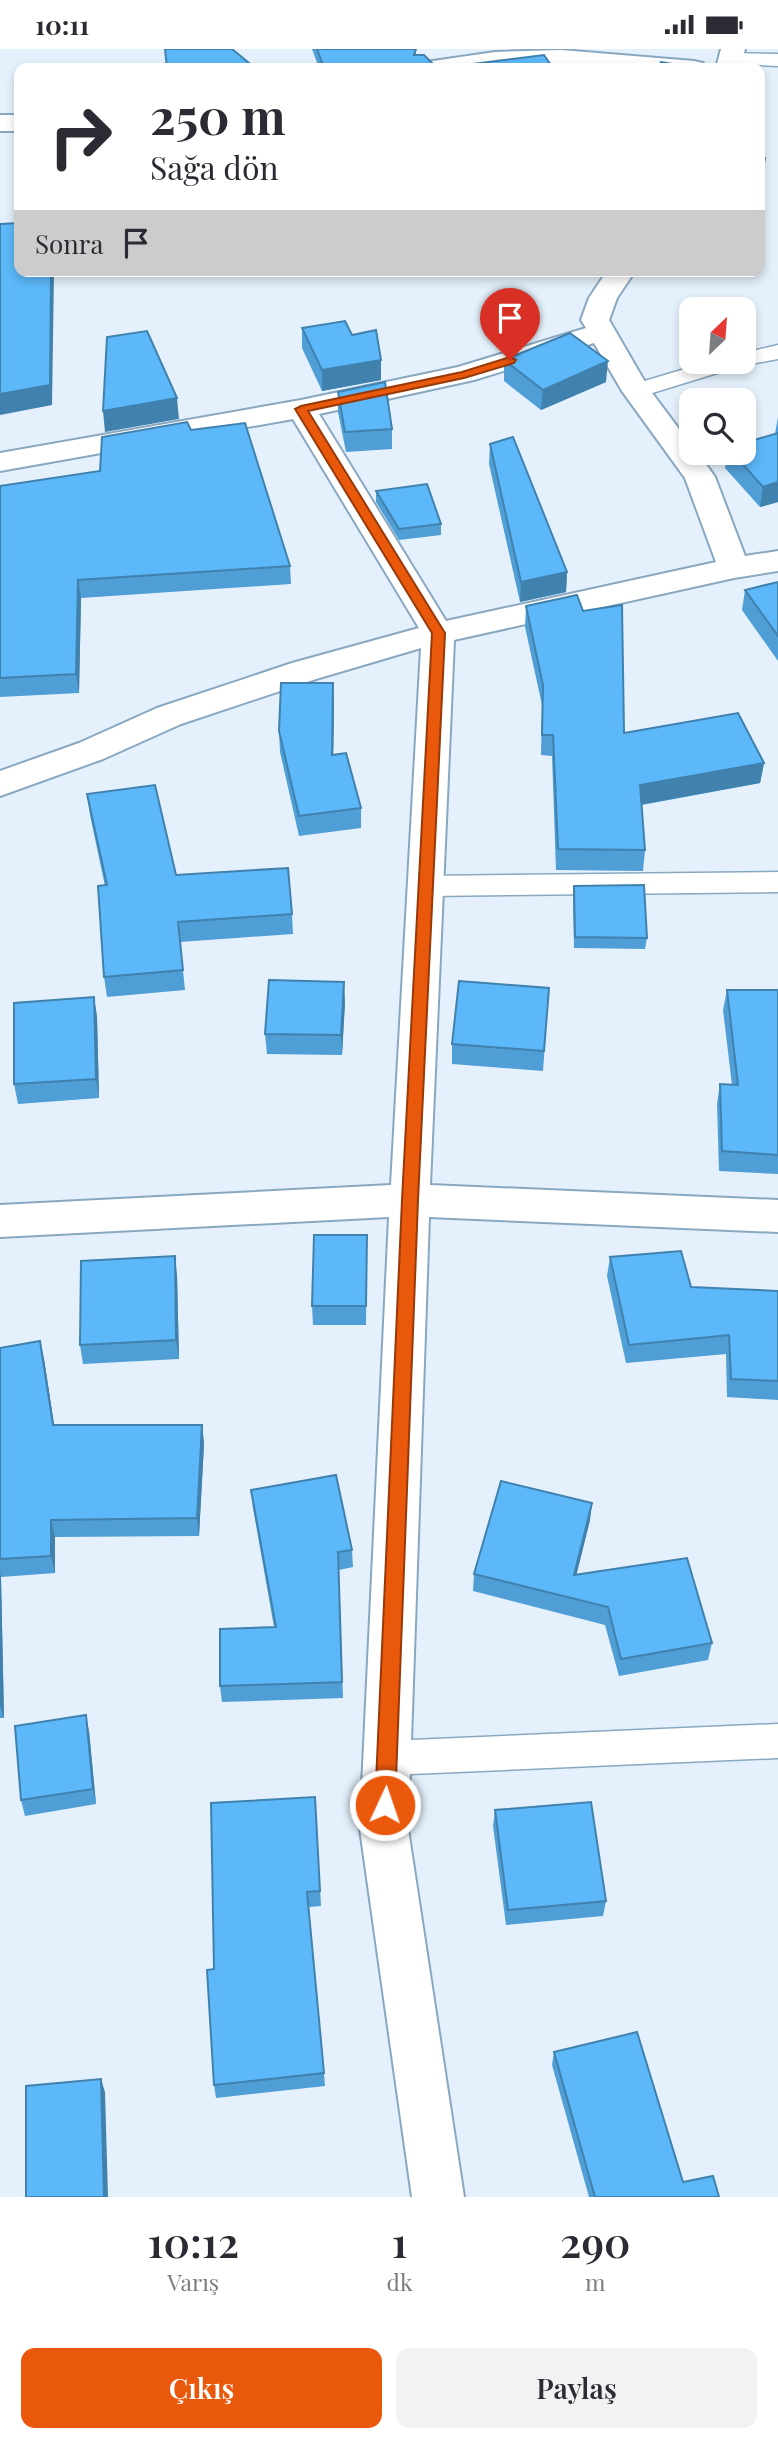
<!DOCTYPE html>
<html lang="tr">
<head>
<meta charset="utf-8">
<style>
	:root { --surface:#fff; --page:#f2f2f3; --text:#2b2b33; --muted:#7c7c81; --accent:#ea580c }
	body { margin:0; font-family:"Playfair Display",serif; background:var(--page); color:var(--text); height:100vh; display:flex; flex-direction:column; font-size:26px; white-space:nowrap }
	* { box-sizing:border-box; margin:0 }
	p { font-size:23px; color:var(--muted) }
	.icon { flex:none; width:38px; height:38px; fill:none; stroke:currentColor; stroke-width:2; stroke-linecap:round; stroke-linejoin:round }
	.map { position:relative; height:2148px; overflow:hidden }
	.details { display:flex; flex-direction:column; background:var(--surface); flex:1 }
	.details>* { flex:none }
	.top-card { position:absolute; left:14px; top:14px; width:751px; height:214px; border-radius:14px; box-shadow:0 4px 10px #0003; background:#fff; color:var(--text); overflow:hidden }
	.needle { width:46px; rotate:25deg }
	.controls { position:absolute; left:679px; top:248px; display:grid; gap:14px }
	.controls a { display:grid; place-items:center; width:77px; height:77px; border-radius:14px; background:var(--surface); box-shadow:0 4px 10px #0003; font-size:35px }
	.pin { position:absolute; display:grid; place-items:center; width:60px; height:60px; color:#fff; margin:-72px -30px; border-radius:50% 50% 50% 0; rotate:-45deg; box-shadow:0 0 7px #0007 }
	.pin .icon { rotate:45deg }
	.me { position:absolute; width:77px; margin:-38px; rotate:3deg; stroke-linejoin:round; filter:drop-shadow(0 0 5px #0008) }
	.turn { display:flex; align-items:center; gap:24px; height:147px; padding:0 21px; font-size:32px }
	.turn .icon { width:91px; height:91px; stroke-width:2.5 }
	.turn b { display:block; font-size:49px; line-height:60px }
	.then { display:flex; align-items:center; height:66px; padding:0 21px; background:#0003; gap:14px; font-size:26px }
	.eta { display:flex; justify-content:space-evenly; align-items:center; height:119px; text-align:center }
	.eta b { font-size:42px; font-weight:600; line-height:49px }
	.button { display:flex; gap:14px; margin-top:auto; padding:14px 21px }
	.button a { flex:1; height:80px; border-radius:14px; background:var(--accent); color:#fff; font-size:28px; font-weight:600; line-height:80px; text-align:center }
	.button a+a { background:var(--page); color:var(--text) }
	.status { display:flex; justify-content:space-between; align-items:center; height:49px; padding:0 35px; background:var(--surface); direction:ltr }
	.status svg { height:19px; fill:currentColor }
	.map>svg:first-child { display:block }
</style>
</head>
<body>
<div class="status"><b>10:11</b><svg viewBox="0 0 49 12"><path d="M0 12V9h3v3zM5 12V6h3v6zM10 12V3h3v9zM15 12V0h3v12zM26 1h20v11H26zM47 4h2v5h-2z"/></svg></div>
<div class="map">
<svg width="778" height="2148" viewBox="0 0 778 2148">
	<rect width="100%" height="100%" fill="#e4f1fc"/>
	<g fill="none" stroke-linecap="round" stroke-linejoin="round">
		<defs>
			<g id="service">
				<polygon points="730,4 778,5 778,17 723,14 720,10"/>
				<polygon points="778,296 778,310 740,317 636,349 628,347 625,342 628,337 708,313 744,313 744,304"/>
				<polygon points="778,823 778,843 426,847 416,844 412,837 416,830 426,827"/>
				<polygon points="778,1675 778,1709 388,1726 375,1721 370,1709 375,1697 388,1692"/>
			</g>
			<g id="minor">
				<polygon points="721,0 745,0 740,19 716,19"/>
				<polygon points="561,1 694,12 703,14 706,19 561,16 416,19 419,14 495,3"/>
				<rect x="0" y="66" width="19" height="16"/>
				<path d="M607,222h28l-18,27 -8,22 40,69 42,56v8h7l17,24 30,79 33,-5v20l-44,7 -280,62 -24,545 348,15v32l-349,-15 -21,612 56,368h-52l-52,-368 29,-612 -389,20v-32l391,-20 30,-537 -105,31 -135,45 -78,35 -103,37v-25l79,-28 78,-35 135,-45 127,-35 -126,-209 -293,52v-18l301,-53 157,-33 128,-39 -5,-8 8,-22zM594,294l28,48 63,87 31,84 -270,59 -127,-207 155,-34z"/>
			</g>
		</defs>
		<use href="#service" stroke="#89a8c0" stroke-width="3"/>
		<use href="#minor" stroke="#89a8c0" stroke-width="4"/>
		<use href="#service" fill="#fff" fill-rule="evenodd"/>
		<use href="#minor" fill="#fff" fill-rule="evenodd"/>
	</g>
	<g fill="#4f9ed5">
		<polygon points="312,0 416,0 416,6 437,19 319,19"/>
		<polygon points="760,107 765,109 763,126 760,135"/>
		<polygon points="302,279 352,286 381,311 381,331 322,342 302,299"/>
		<polygon points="504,311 606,333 541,361 504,332"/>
		<polygon points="338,343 392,380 392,400 346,403 338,363"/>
		<polygon points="778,368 778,453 760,458 725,419 727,404 744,404 775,385"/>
		<polygon points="191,381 290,517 291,535 81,549 79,644 0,648 0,437 100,422"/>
		<polygon points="490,395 567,523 566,543 520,553 489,415"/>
		<polygon points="376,442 441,475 441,486 399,491 376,453"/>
		<polygon points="778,533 778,612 742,561 745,541"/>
		<polygon points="526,557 624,684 764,714 760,734 642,756 645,801 643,822 556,821 552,707 541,706 542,656 525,578"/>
		<polygon points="334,655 333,706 361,759 361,779 299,787 280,703 279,682"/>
		<polygon points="87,745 176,826 292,865 293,885 180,893 185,941 107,948 104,928 105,837 90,766"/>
		<polygon points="574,837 647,889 645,900 574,899 573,848"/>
		<polygon points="549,939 543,1022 452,1015 452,995"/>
		<polygon points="727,941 778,941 778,1125 719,1122 717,1055 720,1035 732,1036 723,961"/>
		<polygon points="94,948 97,968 99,1049 18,1055 14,1035"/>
		<polygon points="345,953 342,1006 267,1005 265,985"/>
		<polygon points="367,1186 366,1276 313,1276 312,1257"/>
		<polygon points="610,1208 691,1238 778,1242 778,1351 727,1348 726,1305 626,1314 607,1227"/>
		<polygon points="177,1226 179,1310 83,1315 80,1296"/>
		<polygon points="0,1299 44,1310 54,1376 202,1376 204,1395 199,1487 55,1488 55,1524 1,1528 4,1669 0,1669"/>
		<polygon points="251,1441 352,1501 353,1518 339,1521 343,1649 222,1653 220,1637 274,1578 253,1459"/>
		<polygon points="590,1471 576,1526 712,1594 708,1611 619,1627 605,1576 473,1542 474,1525"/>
		<polygon points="89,1682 96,1755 25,1767 21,1751"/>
		<polygon points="315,1748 321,1857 309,1858 325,2037 216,2049 214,2036 214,1920"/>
		<polygon points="495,1761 606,1852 603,1867 506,1876 493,1777"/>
		<polygon points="554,2003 683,2133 719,2148 589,2148 552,2016"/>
	</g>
	<g fill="#4081ae">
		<polygon points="765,109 763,126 760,135 763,119"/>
		<polygon points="51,222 54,222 52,356 0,366 0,345"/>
		<polygon points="381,311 381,331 322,342 322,321"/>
		<polygon points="608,312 606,333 541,361 543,341"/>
		<polygon points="177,349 179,370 105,383 103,362"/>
		<polygon points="778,433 778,453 760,458 763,438"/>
		<polygon points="567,523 566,543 520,553 521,533"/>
		<polygon points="78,531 81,549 79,644 76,625"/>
		<polygon points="333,634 334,655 333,726 332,706"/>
		<polygon points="764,714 760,734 638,756 640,736"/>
		<polygon points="344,933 345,953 342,1006 341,986"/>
		<polygon points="94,948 97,968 99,1049 96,1030"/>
		<polygon points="175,1207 177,1226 179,1310 176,1291"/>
		<polygon points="40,1292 44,1310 57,1395 53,1376"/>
		<polygon points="202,1376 204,1395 199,1487 197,1469"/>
		<polygon points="592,1454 590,1471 572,1544 574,1526"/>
		<polygon points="51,1471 55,1488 55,1524 51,1507"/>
		<polygon points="0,1523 1,1528 4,1669 0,1656"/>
		<polygon points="86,1666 89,1682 96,1755 93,1740"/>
		<polygon points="101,2030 105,2043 108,2148 104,2148"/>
	</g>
	<g fill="#5cb8f8" stroke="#4081ae" stroke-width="2">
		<polygon points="165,0 232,0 255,19 167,19"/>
		<polygon points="317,0 416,0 414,6 424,6 437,19 324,19"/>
		<polygon points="544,6 553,19 441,19"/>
		<polygon points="661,13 695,19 657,19"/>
		<polygon points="760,107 765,109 763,119 760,118"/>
		<polygon points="19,174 19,222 51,222 50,336 0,345 0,175"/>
		<polygon points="345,272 352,286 376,281 381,311 322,321 302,279"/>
		<polygon points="147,282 177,349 103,362 107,288"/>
		<polygon points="570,284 608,312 543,341 504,311"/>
		<polygon points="385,333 392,380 345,383 338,343"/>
		<polygon points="187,373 191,381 245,374 290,517 78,531 76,625 0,629 0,437 100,422 102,388"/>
		<polygon points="778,384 778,433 763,438 733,404 744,404 744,394"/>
		<polygon points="513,388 567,523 521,533 490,395"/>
		<polygon points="427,435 441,475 399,480 376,442"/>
		<polygon points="778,533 778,587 745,541"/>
		<polygon points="577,546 583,562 622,556 624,684 738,664 764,714 640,736 645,801 558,800 553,686 542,686 543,636 526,557"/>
		<polygon points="281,634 333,634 332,706 346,704 361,759 299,767 279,682"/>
		<polygon points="155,736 176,826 288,819 292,865 178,873 183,921 104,928 98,837 107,836 87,745"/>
		<polygon points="644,836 647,889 575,888 574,837"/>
		<polygon points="269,931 344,933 341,986 265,985"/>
		<polygon points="459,932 549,939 544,1002 452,995"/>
		<polygon points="727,941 778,941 778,1106 722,1102 720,1035 738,1036"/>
		<polygon points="94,948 96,1030 14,1035 14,954"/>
		<polygon points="314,1186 367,1186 366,1257 312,1257"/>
		<polygon points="681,1202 691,1238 778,1242 778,1332 731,1330 729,1286 629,1296 610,1208"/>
		<polygon points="175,1207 176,1291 80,1296 81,1212"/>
		<polygon points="40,1292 53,1376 202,1376 197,1469 51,1471 51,1507 0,1510 0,1299"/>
		<polygon points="336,1426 352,1501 338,1503 342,1633 220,1637 220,1580 276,1578 251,1441"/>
		<polygon points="501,1432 592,1454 574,1526 687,1509 712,1594 621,1610 608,1558 474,1525"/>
		<polygon points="86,1666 93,1740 21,1751 15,1677"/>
		<polygon points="315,1748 320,1842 307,1843 324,2024 214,2036 207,1921 214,1920 211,1754"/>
		<polygon points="591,1753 606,1852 508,1861 495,1761"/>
		<polygon points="637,1983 683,2133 713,2127 719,2148 595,2148 554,2003"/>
		<polygon points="101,2030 104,2148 26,2148 26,2037"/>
	</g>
	<polygon fill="#ea580c" stroke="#983908" stroke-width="2" points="510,308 516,311 514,314 464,329 308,362 445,584 418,1151 395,1756 392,1763 385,1766 378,1763 375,1756 402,1151 432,584 295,360 301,357 462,323"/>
</svg>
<div class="controls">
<a><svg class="needle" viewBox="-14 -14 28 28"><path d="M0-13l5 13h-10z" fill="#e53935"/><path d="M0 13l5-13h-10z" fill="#7c7c81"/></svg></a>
<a><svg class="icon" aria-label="search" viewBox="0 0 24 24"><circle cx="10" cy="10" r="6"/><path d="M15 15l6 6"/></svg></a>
</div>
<div class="pin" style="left:510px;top:311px;background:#d93025"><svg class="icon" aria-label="arrive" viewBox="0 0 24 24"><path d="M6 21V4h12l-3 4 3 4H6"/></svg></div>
<svg class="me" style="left:385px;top:1756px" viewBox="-20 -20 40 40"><circle r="17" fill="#ea580c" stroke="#fff" stroke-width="3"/><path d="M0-11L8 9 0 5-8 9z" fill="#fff"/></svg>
<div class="top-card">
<div class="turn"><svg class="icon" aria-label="right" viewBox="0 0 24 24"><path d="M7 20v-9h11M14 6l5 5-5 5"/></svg><div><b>250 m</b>Sağa dön</div></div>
<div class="then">Sonra<svg class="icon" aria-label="arrive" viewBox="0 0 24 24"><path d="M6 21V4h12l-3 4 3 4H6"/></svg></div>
</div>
</div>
<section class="details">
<div class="eta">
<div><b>10:12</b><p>Varış</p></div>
<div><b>1</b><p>dk</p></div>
<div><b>290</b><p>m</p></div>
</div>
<div class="button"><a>Çıkış</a><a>Paylaş</a></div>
</section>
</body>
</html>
